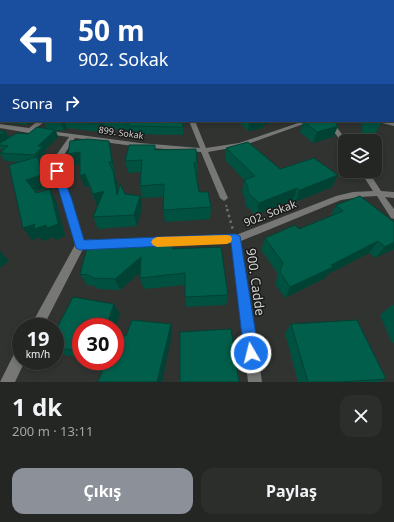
<!DOCTYPE html>
<html lang="tr">
<head>
<meta charset="utf-8">
<style>
	:root { --surface:#242624; --page:#2c2e2c; --text:#f1f3f6; --muted:#a3a5a6; --line:#414341; --accent:#8c9099 }
	body { margin:0; font-family:"Noto Sans",sans-serif; background:var(--page); color:var(--text); height:100vh; display:flex; flex-direction:column; font-size:15px; white-space:nowrap }
	* { box-sizing:border-box; margin:0 }
	p { font-size:13px; color:var(--muted) }
	.icon { flex:none; width:22px; height:22px; fill:none; stroke:currentColor; stroke-width:2; stroke-linecap:round; stroke-linejoin:round }
	.map { position:relative; height:382px; overflow:hidden }
	.drawer { display:flex; flex-direction:column; background:var(--surface); flex:1 }
	.drawer>* { flex:none }
	.guide { position:absolute; left:0px; top:0px; width:394px; height:122px; box-shadow:0 2px 6px #0003,0 0 0 1px var(--line); background:#1a4fa0; color:#fff; overflow:hidden }
	.fabs { position:absolute; left:338px; top:134px; display:grid; gap:8px }
	.fabs a { display:grid; place-items:center; width:44px; height:44px; border-radius:8px; background:var(--surface); box-shadow:0 2px 6px #0003,0 0 0 1px var(--line); font-size:20px }
	.speed { position:absolute; left:12px; top:318px; display:flex; gap:8px; font-size:20px; font-weight:700; text-align:center }
	.speed>* { display:grid; place-content:center; width:52px; height:52px; border-radius:50%; background:var(--surface); box-shadow:0 2px 6px #0003,0 0 0 1px var(--line); line-height:1 }
	.speed small { font-size:10px; font-weight:400 }
	.speed .limit { border:6px solid #d22; background:#fff; color:#111 }
	.pin { position:absolute; display:grid; place-items:center; width:34px; height:34px; color:#fff; margin:-17px; border-radius:8px; box-shadow:0 2px 6px #0006 }
	.me { position:absolute; width:44px; margin:-22px; rotate:352deg; stroke-linejoin:round; filter:drop-shadow(0 0 3px #0008) }
	.turn { display:flex; align-items:center; gap:14px; height:84px; padding:0 12px; font-size:18px }
	.turn .icon { width:52px; height:52px; stroke-width:2.5 }
	.turn b { display:block; font-size:28px; line-height:34px }
	.then { display:flex; align-items:center; height:38px; padding:0 12px; background:#0003; gap:8px; font-size:15px }
	.round { display:grid; place-items:center; flex:none; width:42px; height:42px; border-radius:12px; background:var(--page) }
	.head { display:flex; align-items:center; justify-content:space-between; height:68px; padding:0 12px }
	h1 { font-size:24px; font-weight:700; line-height:30px }
	.action { display:flex; gap:8px; margin-top:auto; padding:8px 12px }
	.action a { flex:1; height:46px; border-radius:12px; background:var(--accent); color:#fff; font-size:16px; font-weight:700; line-height:46px; text-align:center }
	.action a+a { background:var(--page); color:var(--text) }
	.map>svg:first-child { display:block }
</style>
</head>
<body>
<div class="map">
<svg width="394" height="382" viewBox="0 0 394 382">
	<rect width="100%" height="100%" fill="#303330"/>
	<g fill="none" stroke-linecap="round" stroke-linejoin="round">
		<polyline stroke="#6e716e" stroke-width="2" stroke-dasharray="2 3" stroke-linecap="butt" points="226,205 228,210"/>
		<polyline stroke="#6e716e" stroke-width="2.5" stroke-dasharray="2.5 3.5" stroke-linecap="butt" points="227,209 233,230"/>
		<rect fill="#777775" fill-rule="evenodd" x="393" y="94" width="1" height="2"/>
		<g fill="#777775" fill-rule="evenodd">
			<rect x="393" y="49" width="1" height="2"/>
			<rect x="393" y="58" width="1" height="3"/>
			<polygon points="393,104 394,105 394,109 393,108"/>
			<polygon points="38,121 45,121 35,129 140,143 200,148 189,121 195,121 206,148 239,143 304,121 312,121 242,146 208,152 228,198 224,201 220,198 201,152 140,147 75,138 58,164 72,200 84,241 151,238 154,239 156,242 154,245 151,246 83,249 43,327 30,327 75,245 64,200 50,164 69,137 31,132 29,133 0,128 0,124 29,128"/>
			<polygon points="326,121 332,121 347,141 345,141 345,145 343,144"/>
			<polygon points="377,121 394,122 394,126 378,122"/>
			<polygon points="360,171 368,171 381,191 394,192 394,198 385,197 394,209 394,219 391,218 377,196 360,197 341,200 241,241 262,382 248,382 232,243 162,246 159,245 157,242 159,239 236,235 336,196 353,192 373,191"/>
			<polygon points="21,348 21,361 25,361 15,382 0,382 16,350"/>
		</g>
	</g>
	<g fill="#005140">
		<rect x="0" y="68" width="1" height="24"/>
		<polygon points="1,95 1,121 33,121 28,125 0,122 0,96"/>
		<polygon points="43,121 182,121 183,127 183,135 129,134 128,130 105,128 101,132 67,128 64,131 56,130 58,137 45,150 46,154 39,161 43,169 50,186 35,192 36,193 56,201 65,236 55,240 53,237 42,241 40,237 32,240 23,228 20,162 5,161 0,154 2,151 0,148 0,131 5,131 9,137 28,134 47,129"/>
		<polygon points="238,121 280,121 263,125 263,128 248,131"/>
		<polygon points="303,121 338,126 333,137 313,143 300,132"/>
		<polygon points="364,121 382,121 374,136 362,133 362,124"/>
		<polygon points="226,148 280,169 338,175 332,187 295,202 293,200 256,215 245,205 245,199 242,192 244,180 225,160"/>
		<polygon points="156,150 197,162 197,174 196,174 199,192 211,207 210,219 165,222 163,210 163,197 142,198 140,186 141,172 128,173 125,161"/>
		<polygon points="111,152 115,173 114,173 117,182 118,191 125,194 140,196 142,207 137,226 98,229 93,217 98,206 97,206 89,186 85,187 80,164 73,165"/>
		<polygon points="336,205 394,222 394,249 375,258 369,253 328,274 325,278 285,298 275,284 278,274 261,250 265,238 299,229 330,217"/>
		<polygon points="172,239 173,249 228,295 226,305 186,307 185,285 144,289 140,278 140,272 120,290 99,289 94,286 87,285 80,274 142,244"/>
		<polygon points="392,305 394,305 394,343 392,343 380,315"/>
		<polygon points="120,314 81,327 81,358 59,354 55,351 55,332"/>
		<polygon points="132,320 171,324 172,334 162,382 98,382 106,363 96,361 115,361 115,333 126,336"/>
		<polygon points="291,324 386,379 379,382 298,382 285,333"/>
	</g>
	<g fill="#004234">
		<polygon points="26,121 33,121 28,125"/>
		<polygon points="63,121 64,121 67,128 64,131 61,123"/>
		<polygon points="102,121 103,121 105,128 101,132 99,124"/>
		<polygon points="261,121 280,121 263,125 263,128 248,131 249,124"/>
		<polygon points="338,126 333,137 313,143 317,132"/>
		<polygon points="55,130 58,137 45,150 46,154 39,161 43,169 50,186 33,192 26,180 38,163 34,155 38,146"/>
		<polygon points="5,131 10,139 0,145 0,135"/>
		<polygon points="109,141 111,152 115,173 112,162"/>
		<polygon points="80,152 84,163 73,165 68,154"/>
		<polygon points="113,171 117,182 121,206 117,195"/>
		<polygon points="85,174 89,186 85,187 80,176"/>
		<polygon points="338,175 332,187 295,202 300,190"/>
		<polygon points="297,188 293,200 256,215 259,203"/>
		<polygon points="50,189 56,201 65,236 55,240 53,237 42,241 40,237 32,240 23,228"/>
		<polygon points="104,191 108,202 97,206 93,194"/>
		<polygon points="140,196 142,207 137,226 134,215"/>
		<polygon points="378,241 369,253 328,274 325,278 285,298 290,287 331,265"/>
		<polygon points="394,242 394,249 375,258 385,247"/>
		<polygon points="0,251 9,261 0,268"/>
		<polygon points="141,257 144,269 120,290 115,279"/>
		<polygon points="114,304 120,314 115,328 115,327 106,327"/>
		<polygon points="171,324 172,334 162,382 157,382"/>
	</g>
	<g fill="#005e4a" stroke="#004234">
		<rect x="0" y="68" width="1" height="17"/>
		<polygon points="1,95 1,114 0,114 0,96"/>
		<polygon points="44,121 63,121 61,123"/>
		<polygon points="73,121 102,121 99,124"/>
		<polygon points="119,121 182,121 183,127 127,126 131,122"/>
		<polygon points="246,121 264,121 249,124"/>
		<polygon points="303,121 334,121 335,122 338,126 317,132"/>
		<polygon points="37,127 55,130 38,146 43,146 34,155 0,153 8,146 0,145 0,143 17,133 28,134"/>
		<polygon points="0,131 5,131 0,135"/>
		<polygon points="87,139 109,141 112,162 109,162 113,171 117,195 120,184 125,194 140,196 134,215 93,217 104,191 93,194 85,174 80,176 80,152 68,154 70,141"/>
		<polygon points="248,142 280,169 314,158 338,175 300,190 297,188 259,203 248,193 248,187 244,180 255,176 226,148"/>
		<polygon points="129,145 155,145 155,150 196,149 197,162 194,163 199,192 208,192 211,207 163,210 164,184 140,186 142,160 125,161"/>
		<polygon points="37,157 44,174 26,180 36,193 50,189 58,224 47,228 46,225 34,229 35,224 23,228 9,165"/>
		<polygon points="360,196 394,222 394,242 385,247 378,241 331,265 333,267 290,287 280,272 283,263 265,238 295,225 299,229 343,211 336,205"/>
		<polygon points="172,239 172,249 221,247 228,295 185,297 185,273 140,278 141,257 115,279 93,278 88,275 80,274 88,244 142,244 142,242"/>
		<polygon points="73,297 114,304 106,327 81,327 81,352 55,347 55,332"/>
		<polygon points="132,320 171,324 157,382 98,382 106,361 115,361 115,333 126,336"/>
		<polygon points="357,320 386,379 339,382 308,382 291,324"/>
		<polygon points="231,329 239,382 180,382 180,332"/>
	</g>
	<linearGradient id="sky" x2="0" y2="1"><stop stop-color="#1a1c1a"/><stop offset="0.46" stop-color="#485059"/><stop offset="1" stop-color="#485059" stop-opacity="0"/></linearGradient>
	<rect width="394" height="100" fill="url(#sky)"/>
	<polygon fill="#1a73e8" stroke="#114b97" points="54,169 60,169 61,171 72,200 84,240 236,234 240,236 259,353 257,359 251,361 246,359 244,353 231,243 80,250 76,248 53,171"/>
	<polygon fill="#f59e0b" points="227,235 231,236 232,239 231,242 227,244 157,247 153,245 151,242 153,239 157,237"/>
	<g text-anchor="middle" stroke-width="3" stroke-linejoin="round" paint-order="stroke">
		<g font-size="9" fill="#d1d3d1" stroke="#191a19">
			<text transform="translate(121 133) rotate(8)" y="3">899. Sokak</text>
		</g>
		<g font-size="11" fill="#d1d3d1" stroke="#191a19">
			<text transform="translate(270 213) rotate(-21)" y="4">902. Sokak</text>
		</g>
		<g font-size="13" fill="#d1d3d1" stroke="#191a19">
			<text transform="translate(256 282) rotate(82)" y="5">900. Cadde</text>
		</g>
	</g>
</svg>
<div class="fabs">
<a><svg class="icon" aria-label="layers" viewBox="0 0 24 24"><path d="M12 4l9 5-9 5-9-5zM3 14l9 5 9-5"/></svg></a>
</div>
<div class="speed"><div>19<small>km/h</small></div><div class="limit">30</div></div>
<div class="pin" style="left:57px;top:171px;background:#d93025"><svg class="icon" aria-label="arrive" viewBox="0 0 24 24"><path d="M6 21V4h12l-3 4 3 4H6"/></svg></div>
<svg class="me" style="left:251px;top:353px" viewBox="-20 -20 40 40"><circle r="17" fill="#1a73e8" stroke="#fff" stroke-width="3"/><path d="M0-11L8 9 0 5-8 9z" fill="#fff"/></svg>
<div class="guide">
<div class="turn"><svg class="icon" aria-label="left" viewBox="0 0 24 24"><path d="M17 20v-9H6M10 6l-5 5 5 5"/></svg><div><b>50 m</b>902. Sokak</div></div>
<div class="then">Sonra<svg class="icon" aria-label="right" viewBox="0 0 24 24"><path d="M7 20v-9h11M14 6l5 5-5 5"/></svg></div>
</div>
</div>
<section class="drawer">
<div class="head"><div><h1>1 dk</h1><p>200 m · 13:11</p></div><a class="round"><svg class="icon" aria-label="close" viewBox="0 0 24 24"><path d="M6 6l12 12M18 6L6 18"/></svg></a></div>
<div class="action"><a>Çıkış</a><a>Paylaş</a></div>
</section>
</body>
</html>
